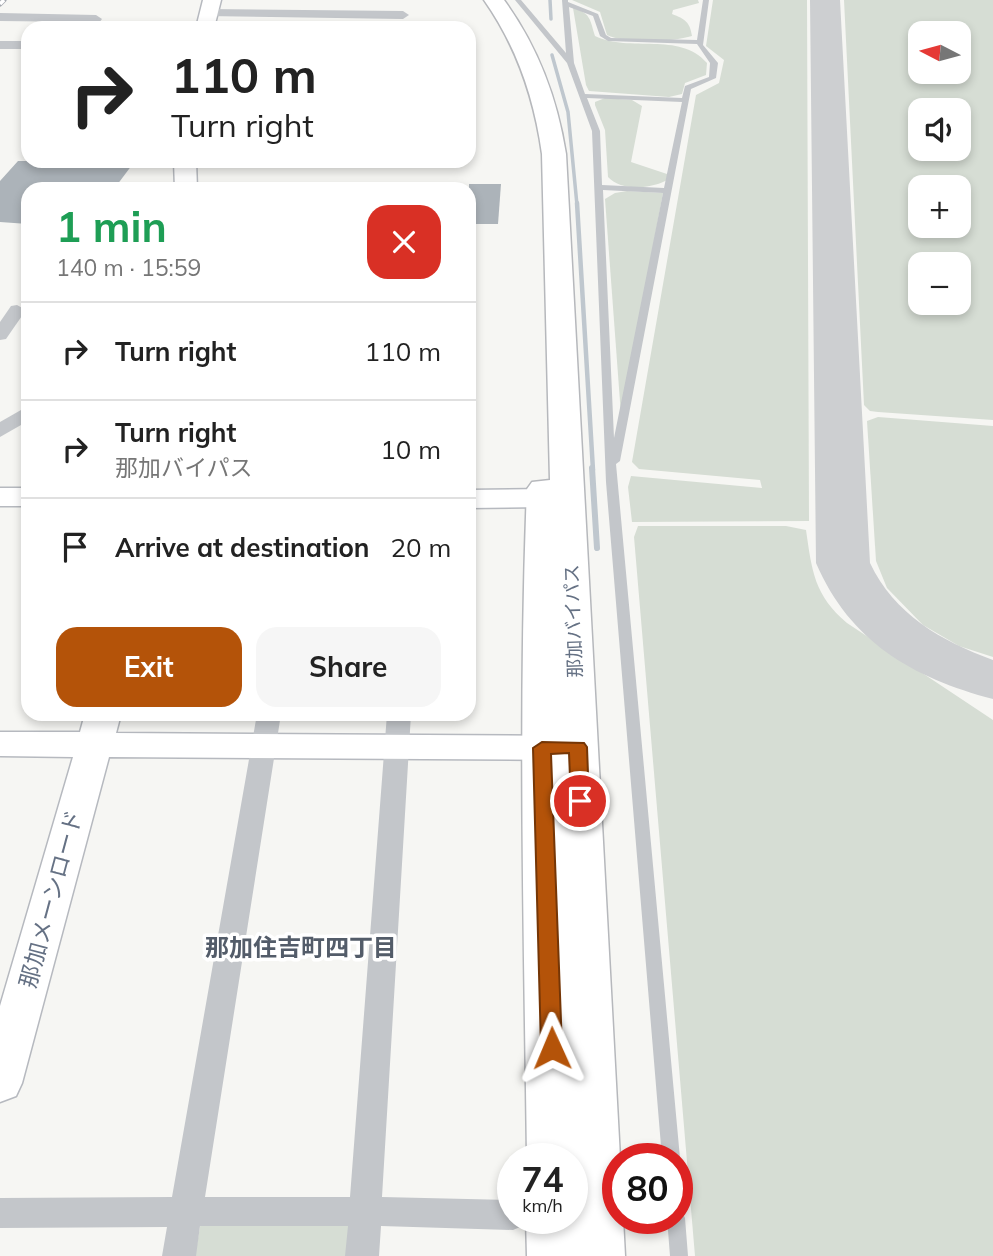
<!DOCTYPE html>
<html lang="en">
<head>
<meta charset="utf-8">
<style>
	:root { --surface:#fff; --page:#f6f6f6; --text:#222; --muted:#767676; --line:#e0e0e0; --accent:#b45309 }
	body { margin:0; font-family:Mulish,"Noto Sans JP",sans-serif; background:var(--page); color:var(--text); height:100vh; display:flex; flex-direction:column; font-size:26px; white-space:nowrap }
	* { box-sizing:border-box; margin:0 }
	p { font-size:23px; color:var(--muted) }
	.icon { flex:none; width:38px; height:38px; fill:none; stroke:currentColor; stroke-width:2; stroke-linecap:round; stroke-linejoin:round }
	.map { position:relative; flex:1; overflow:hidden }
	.details { position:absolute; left:21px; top:182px; width:455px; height:539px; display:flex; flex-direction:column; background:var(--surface); border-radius:21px; box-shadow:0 4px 10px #0003 }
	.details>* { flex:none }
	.banner { position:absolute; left:21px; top:21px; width:455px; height:147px; border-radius:21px; box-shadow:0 4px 10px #0003; background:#fff; color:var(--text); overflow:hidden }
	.needle { width:46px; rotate:276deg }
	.tools { position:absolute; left:908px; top:21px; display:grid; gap:14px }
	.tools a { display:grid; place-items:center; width:63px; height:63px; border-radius:14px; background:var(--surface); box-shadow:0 4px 10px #0003; font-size:35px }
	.speed { position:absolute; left:497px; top:1143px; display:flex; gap:14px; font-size:35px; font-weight:700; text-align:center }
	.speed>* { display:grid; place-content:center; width:91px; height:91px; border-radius:50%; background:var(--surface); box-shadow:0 4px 10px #0003; line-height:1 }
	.speed small { font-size:18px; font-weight:400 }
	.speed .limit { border:10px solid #d22; background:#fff; color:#111 }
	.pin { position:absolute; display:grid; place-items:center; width:60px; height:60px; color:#fff; margin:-30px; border:4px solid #fff; border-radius:50%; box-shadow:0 2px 7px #0007 }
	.me { position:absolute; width:77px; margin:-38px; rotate:359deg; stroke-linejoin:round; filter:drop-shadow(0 0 5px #0008) }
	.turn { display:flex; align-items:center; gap:24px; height:147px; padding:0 35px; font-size:32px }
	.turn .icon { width:91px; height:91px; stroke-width:2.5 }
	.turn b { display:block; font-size:49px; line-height:60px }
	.round { display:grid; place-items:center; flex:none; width:74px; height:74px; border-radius:21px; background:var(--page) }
	.summary { display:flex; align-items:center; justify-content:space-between; height:119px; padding:0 35px }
	h1 { font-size:42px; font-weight:700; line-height:52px; color:#1e9e55 }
	.button { display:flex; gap:14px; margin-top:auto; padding:14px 35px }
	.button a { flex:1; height:80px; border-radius:21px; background:var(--accent); color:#fff; font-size:28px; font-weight:700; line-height:80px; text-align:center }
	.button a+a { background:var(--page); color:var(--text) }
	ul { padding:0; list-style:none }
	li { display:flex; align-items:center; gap:21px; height:98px; padding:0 35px; border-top:2px solid var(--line) }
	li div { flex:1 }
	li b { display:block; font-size:26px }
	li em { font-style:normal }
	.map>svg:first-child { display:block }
</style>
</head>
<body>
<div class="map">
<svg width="993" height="1256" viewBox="0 0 993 1256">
	<rect width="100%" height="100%" fill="#f6f6f3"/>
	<g fill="#d6ddd4" fill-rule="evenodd">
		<path d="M572,0h126l1,3 -26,7 -1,4c13,5 18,8 20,22 -19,6 -67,8 -85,-1l-7,-23z"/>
		<polygon points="713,0 807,0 809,521 632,522 628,487 631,476 762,488 760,480 639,469 632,462 696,95 719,83 724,60 706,46"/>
		<path d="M844,0h149v420l-115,-8 -8,-1 -6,-6zM920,33h39v39h-39zM920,110h39v39h-39zM920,187h39v39h-39zM920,264h39v39h-39z"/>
		<path d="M573,8c18,5 17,12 22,28 35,17 84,-5 112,27l-1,12 -21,8 -3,11 -13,3 -80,-6 -3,-6z"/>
		<path d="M605,98l27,2 10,6 -11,56 39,13 -1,4c-17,10 -47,13 -61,-2l-3,-47 -10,-25v-3z"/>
		<polygon points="627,191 663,193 621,415 605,199 615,193"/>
		<polygon points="878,417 993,426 993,657 959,646 923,625 887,588 876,561 867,421"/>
		<path d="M638,526h148l20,4c6,41 8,65 41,93l146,97v536h-298l-61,-719z"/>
		<polygon points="201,1221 358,1224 355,1256 195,1256"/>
	</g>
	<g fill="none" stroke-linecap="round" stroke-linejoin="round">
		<g stroke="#bfc7ce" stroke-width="3.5">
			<polyline points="550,0 551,19"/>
			<polyline points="552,55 568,112 577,205"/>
		</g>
		<polyline stroke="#bfc7ce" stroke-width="4.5" points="577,203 593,470"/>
		<polyline stroke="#bfc7ce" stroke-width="6" points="592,468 597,548"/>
		<path fill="#cdcfd1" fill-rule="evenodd" d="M810,0h30l30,563c24,51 71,78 123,97v39c-80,-21 -143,-57 -177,-136z"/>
	</g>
	<g fill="#acb3b9">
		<polygon points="18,161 57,161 132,165 114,189 28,189 28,224 0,222 0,181"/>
		<polygon points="469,184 501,184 498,224 469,224"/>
	</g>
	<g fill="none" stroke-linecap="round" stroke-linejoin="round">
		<defs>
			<g id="secondary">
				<polygon points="203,0 221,0 214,28 196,28"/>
				<polygon points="174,161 196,161 197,189 175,189"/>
				<rect x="0" y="488" width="28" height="18"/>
				<polygon points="545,489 556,492 560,498 556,504 545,507 469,508 469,490"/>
				<polygon points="85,714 121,714 116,733 568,736 581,739 586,748 581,757 568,760 109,757 22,1083 16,1096 0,1102 0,1006 73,757 0,756 0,732 80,732"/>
			</g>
			<path id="highway" d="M484,0h20c34,47 53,97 62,154l54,1004h-2v60h5l2,38h-98l-1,-38h46v-60h-45c-3,-223 -9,-446 0,-669l5,-7 18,-2 -8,-326c-8,-57 -25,-107 -58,-154z"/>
		</defs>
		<use href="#secondary" stroke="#b6b9bf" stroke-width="3"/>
		<use href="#highway" stroke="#b6b8bc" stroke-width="3"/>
		<g fill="#c3c6ca" fill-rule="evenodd">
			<path d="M515,0h6l45,53 -4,-53h6v2l30,12 8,21 5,3 86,2 6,-40h6l-6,45 15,18 -2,15 -25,11 -71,372 -4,3 64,694 -3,5v-5h-15l-56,-676 -14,-351 -25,-68zM569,7l24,9 7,20 8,5 89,3 13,19 -1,14 -24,9 -3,12 -97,-4 -11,-31zM587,98l95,4 -18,86 -62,-3 -2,-54zM603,190l60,3 -49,245z"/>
			<polygon points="677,1211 682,1212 685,1218 688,1256 670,1256 667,1218 677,1218"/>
		</g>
		<g fill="#c3c6ca" fill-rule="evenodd">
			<polygon points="209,9 403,11 409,15 403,19 205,16 203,13"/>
			<polygon points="0,13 96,15 102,19 95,28 83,28 87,22 0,21"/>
			<rect x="0" y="41" width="28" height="8"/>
			<polygon points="17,305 26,310 6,339 0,340 0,322 11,306"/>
			<polygon points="28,406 28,421 0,437 0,422"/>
			<polygon points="257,714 281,714 205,1197 350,1197 387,714 411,714 382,1197 513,1200 513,1218 528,1218 525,1225 513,1230 381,1226 379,1256 345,1256 348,1226 200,1226 196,1256 162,1256 167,1227 0,1228 0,1198 172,1197"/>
		</g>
		<use href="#secondary" fill="#fff" fill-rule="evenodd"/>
		<use href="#highway" fill="#fff" fill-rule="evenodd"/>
		<defs>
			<polyline id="rail" points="0,4 4,0"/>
		</defs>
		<use href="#rail" stroke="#a4a8af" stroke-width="5"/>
		<use href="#rail" stroke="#fff" stroke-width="3.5" stroke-dasharray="10" stroke-linecap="butt"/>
	</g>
	<polygon fill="#b45309" stroke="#753606" stroke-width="2" points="542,742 584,743 587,747 589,801 586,806 574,806 571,801 569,753 551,754 562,1048 559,1054 552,1057 544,1054 541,1048 533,748"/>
	<g text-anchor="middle" stroke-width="7" stroke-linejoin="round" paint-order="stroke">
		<g font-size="19" fill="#657184" stroke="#fff">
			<text transform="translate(573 621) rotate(-92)" y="7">那加バイパス</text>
		</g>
		<g font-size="23" fill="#657184" stroke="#fff">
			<text transform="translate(51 899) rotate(-75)" y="8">那加メーンロード</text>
		</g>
		<g font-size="24" font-weight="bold" fill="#535c69" stroke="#fff">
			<text x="301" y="956">那加住吉町四丁目</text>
		</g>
	</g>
</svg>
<div class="tools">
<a><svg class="needle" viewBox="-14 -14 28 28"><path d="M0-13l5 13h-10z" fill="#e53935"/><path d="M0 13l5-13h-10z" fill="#767676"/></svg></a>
<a><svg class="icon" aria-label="sound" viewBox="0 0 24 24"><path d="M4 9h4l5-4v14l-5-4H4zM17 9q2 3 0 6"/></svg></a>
<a>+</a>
<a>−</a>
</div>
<div class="speed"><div>74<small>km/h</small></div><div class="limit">80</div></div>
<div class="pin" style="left:580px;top:801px;background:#d93025"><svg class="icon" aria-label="arrive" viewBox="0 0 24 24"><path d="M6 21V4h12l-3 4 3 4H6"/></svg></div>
<svg class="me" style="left:552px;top:1048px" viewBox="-20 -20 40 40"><path d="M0-17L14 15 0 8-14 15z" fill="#b45309" stroke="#fff" stroke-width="4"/></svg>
<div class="banner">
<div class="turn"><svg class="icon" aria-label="right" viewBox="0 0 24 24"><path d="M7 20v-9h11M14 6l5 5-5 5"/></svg><div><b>110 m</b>Turn right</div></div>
</div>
<section class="details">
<div class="summary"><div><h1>1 min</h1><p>140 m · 15:59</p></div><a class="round" style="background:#d93025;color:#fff"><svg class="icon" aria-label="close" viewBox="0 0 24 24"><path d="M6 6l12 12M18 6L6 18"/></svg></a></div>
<ul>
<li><svg class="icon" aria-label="right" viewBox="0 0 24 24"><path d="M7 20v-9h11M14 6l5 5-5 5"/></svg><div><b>Turn right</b></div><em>110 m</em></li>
<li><svg class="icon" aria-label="right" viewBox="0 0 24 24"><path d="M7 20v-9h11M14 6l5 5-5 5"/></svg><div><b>Turn right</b><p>那加バイパス</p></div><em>10 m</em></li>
<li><svg class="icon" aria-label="arrive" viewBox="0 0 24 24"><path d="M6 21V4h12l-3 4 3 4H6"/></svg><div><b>Arrive at destination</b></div><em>20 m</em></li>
</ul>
<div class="button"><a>Exit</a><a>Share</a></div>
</section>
</div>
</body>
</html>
